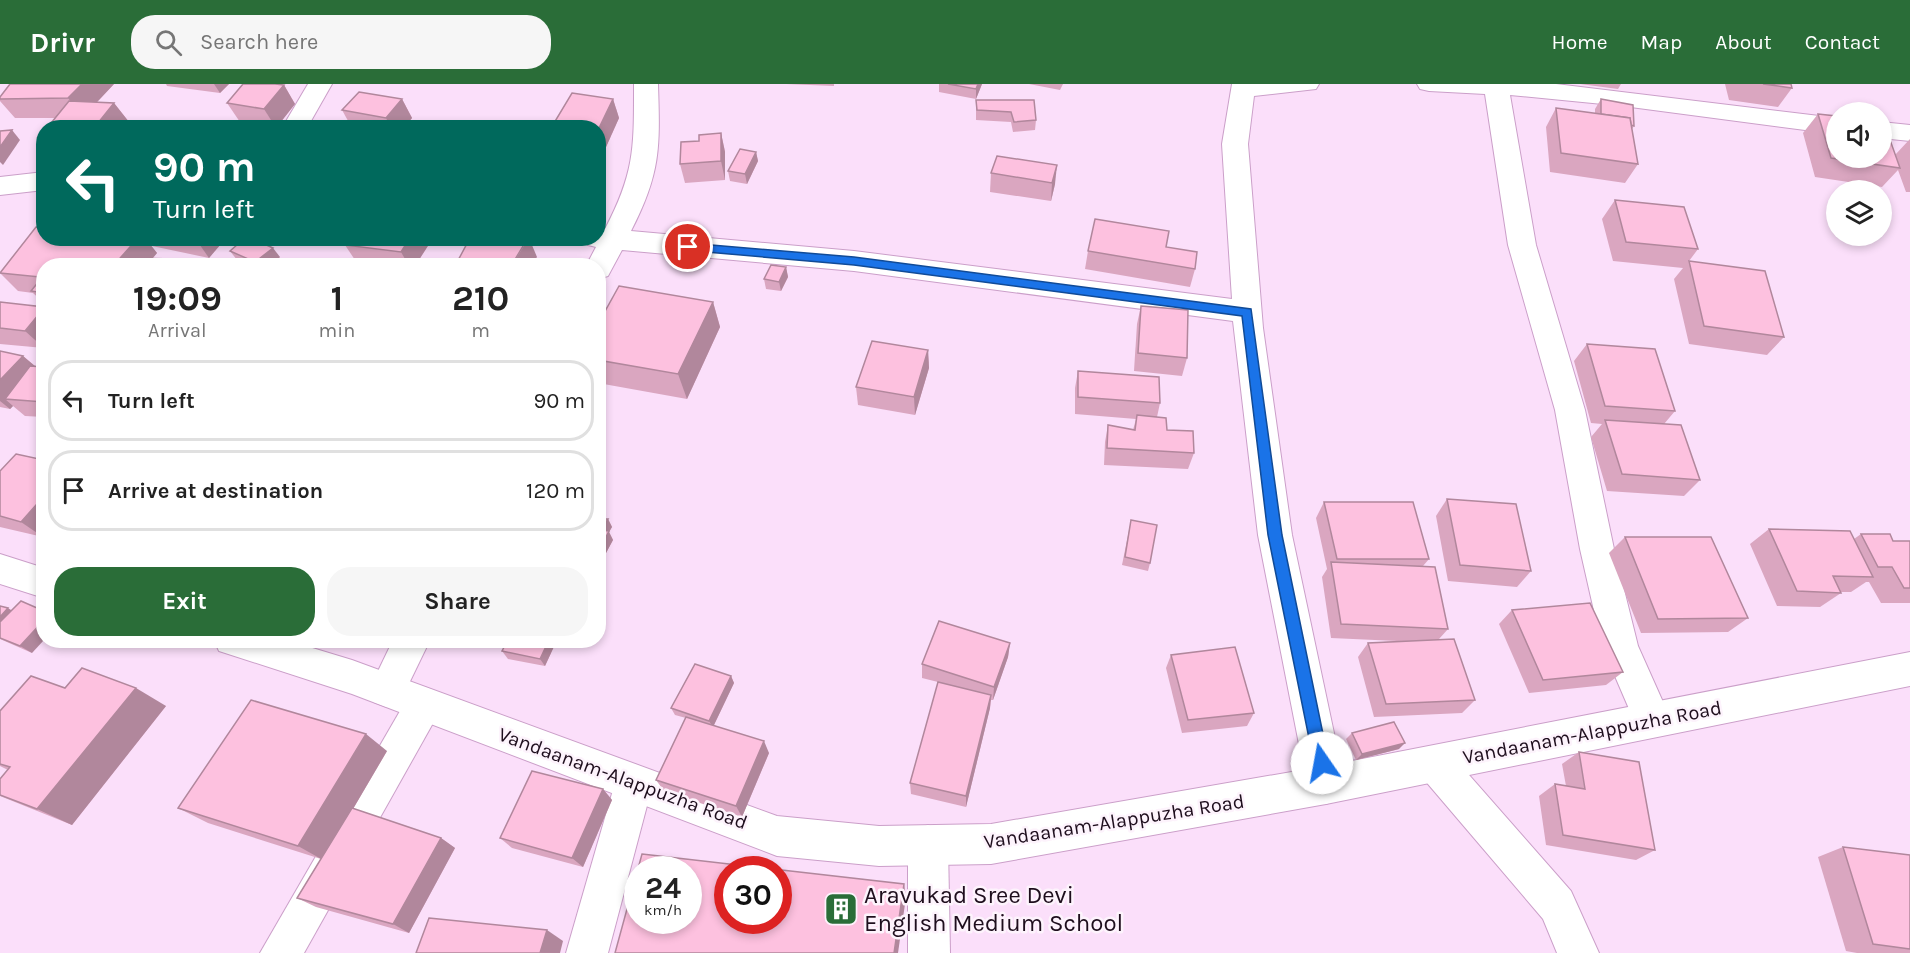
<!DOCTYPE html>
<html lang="en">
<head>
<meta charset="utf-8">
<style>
	:root { --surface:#fff; --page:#f6f6f6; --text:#222; --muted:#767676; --line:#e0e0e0; --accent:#2a6d38 }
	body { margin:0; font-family:Karla,sans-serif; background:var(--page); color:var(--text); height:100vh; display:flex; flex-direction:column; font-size:22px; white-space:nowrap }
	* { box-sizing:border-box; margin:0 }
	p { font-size:20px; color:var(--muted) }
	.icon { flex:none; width:33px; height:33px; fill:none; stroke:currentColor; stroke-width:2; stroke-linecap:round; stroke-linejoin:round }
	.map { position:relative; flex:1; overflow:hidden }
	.panel { position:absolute; left:36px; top:174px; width:570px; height:390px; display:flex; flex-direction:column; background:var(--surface); border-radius:24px; box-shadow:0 3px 9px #0003 }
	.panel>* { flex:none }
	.guide { position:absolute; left:36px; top:36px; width:570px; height:126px; border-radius:24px; box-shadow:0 3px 9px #0003; background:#00695c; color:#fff; overflow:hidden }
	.buttons { position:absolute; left:1826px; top:18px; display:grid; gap:12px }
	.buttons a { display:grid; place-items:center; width:66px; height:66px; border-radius:50%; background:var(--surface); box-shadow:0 3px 9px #0003; font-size:30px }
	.speed { position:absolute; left:624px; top:772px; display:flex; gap:12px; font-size:30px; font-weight:700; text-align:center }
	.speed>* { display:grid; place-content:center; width:78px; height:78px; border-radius:50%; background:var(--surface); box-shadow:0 3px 9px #0003; line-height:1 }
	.speed small { font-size:15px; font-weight:400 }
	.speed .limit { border:9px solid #d22; background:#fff; color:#111 }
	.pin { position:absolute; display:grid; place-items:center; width:51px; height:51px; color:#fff; margin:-26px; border:3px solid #fff; border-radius:50%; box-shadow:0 2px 6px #0007 }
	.me { position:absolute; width:66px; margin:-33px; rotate:348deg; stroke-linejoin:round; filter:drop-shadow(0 0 4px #0008) }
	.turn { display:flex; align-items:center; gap:21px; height:126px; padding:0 18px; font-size:27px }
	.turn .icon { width:78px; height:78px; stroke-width:2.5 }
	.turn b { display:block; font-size:42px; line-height:51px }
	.eta { display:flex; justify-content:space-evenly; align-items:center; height:102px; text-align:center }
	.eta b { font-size:36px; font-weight:700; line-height:42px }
	.primary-button { display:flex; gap:12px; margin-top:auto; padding:12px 18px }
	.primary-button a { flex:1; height:69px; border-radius:24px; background:var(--accent); color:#fff; font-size:24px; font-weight:700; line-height:69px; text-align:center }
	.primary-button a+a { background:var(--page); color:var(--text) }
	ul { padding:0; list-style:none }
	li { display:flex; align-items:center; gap:18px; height:81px; margin:0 12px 9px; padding:0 6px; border:3px solid var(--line); border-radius:24px }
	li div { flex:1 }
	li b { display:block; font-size:22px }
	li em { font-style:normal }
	header { display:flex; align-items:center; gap:36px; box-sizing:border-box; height:84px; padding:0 30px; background:var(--accent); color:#fff }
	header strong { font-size:28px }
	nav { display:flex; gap:33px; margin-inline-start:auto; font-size:21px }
	.search { width:420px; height:54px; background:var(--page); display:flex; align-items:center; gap:15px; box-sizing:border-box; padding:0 21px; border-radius:24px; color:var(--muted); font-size:22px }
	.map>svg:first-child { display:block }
</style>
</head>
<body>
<header>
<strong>Drivr</strong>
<div class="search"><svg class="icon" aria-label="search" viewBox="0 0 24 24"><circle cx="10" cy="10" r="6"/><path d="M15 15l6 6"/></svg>Search here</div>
<nav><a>Home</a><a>Map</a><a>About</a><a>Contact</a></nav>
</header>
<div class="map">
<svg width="1910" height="869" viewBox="0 0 1910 869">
	<rect width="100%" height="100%" fill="#fbdffa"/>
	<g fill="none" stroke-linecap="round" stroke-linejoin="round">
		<defs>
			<g id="street">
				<polygon points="308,0 332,0 307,44 282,44"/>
				<path d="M634,0h24c2,63 3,89 -27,147l223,20 378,48 -10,-155 10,-60h87l-3,5 -62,7 -6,48 15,184 29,207 53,250 -5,13 -14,6 -14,-6 -5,-13 -49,-250 -25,-214 -379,-50 -232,-21 -14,26 -10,3v-13h-12l10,-19 -8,-2 -3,-7h13v-9h7c30,-57 29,-82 29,-145z"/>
				<polygon points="1417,0 1556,0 1836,34 1836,50 1623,22 1510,11 1536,161 1585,326 1614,465 1638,562 1671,636 1665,648 1652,653 1639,648 1602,562 1580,465 1555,326 1508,161 1485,10 1429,7 1420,5"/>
				<polygon points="1881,38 1910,41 1910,57 1881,54"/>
				<polygon points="44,88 44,106 0,111 0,93"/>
				<polygon points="393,556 430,556 400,618 387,623 374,618 369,606"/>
				<polygon points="424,603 437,608 442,620 437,632 304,869 260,869 411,608"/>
				<polygon points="1435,662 1448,667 1571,807 1599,869 1557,869 1543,835 1422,693 1416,680 1422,667"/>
				<polygon points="634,680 648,686 653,699 608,869 566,869 615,699 620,686"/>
				<polygon points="928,741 942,747 948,761 950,869 908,869 908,761 914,747"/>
			</g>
			<g id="secondary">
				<polygon points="0,470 44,484 44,514 0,500"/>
				<polygon points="214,556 286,556 352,576 777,732 879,742 991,740 1326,682 1910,568 1910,602 1326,720 991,780 879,782 777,772 352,610 219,567"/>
			</g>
		</defs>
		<use href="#street" stroke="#cb9fc9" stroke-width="2"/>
		<use href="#secondary" stroke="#cb9fc9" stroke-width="2"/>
		<use href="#street" fill="#fff" fill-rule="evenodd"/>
		<use href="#secondary" fill="#fff" fill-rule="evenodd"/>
	</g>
	<g fill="#daa6c0">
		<polygon points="10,0 114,0 97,18 114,19 129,38 125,44 47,44 55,34 15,34 0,17 0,13"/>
		<polygon points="166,0 229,0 220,9 167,2"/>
		<polygon points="786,0 834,0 834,2"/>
		<polygon points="939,0 982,0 976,15 939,8"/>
		<polygon points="1029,0 1063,0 1060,6"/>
		<polygon points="1580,0 1621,0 1618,5"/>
		<polygon points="1725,0 1791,0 1792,4 1778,23 1729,16"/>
		<polygon points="284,1 295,20 276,44 240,38 227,19"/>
		<polygon points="402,15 412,34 404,44 352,44 342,26"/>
		<polygon points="613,15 619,34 602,72 598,71 598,44"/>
		<polygon points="1601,15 1634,42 1632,45 1638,80 1625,99 1550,88 1546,43 1556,24 1595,30 1595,25"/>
		<polygon points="976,16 1036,36 1035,46 1013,48 1011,38 976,36"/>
		<polygon points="1818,30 1895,71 1910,55 1910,108 1906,108 1898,86 1882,103 1815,93 1803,49"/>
		<polygon points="44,47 44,59 38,53"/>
		<polygon points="721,49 725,68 725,96 685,99 680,80"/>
		<polygon points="756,68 758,77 747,100 730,97 728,87"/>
		<polygon points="997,72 1055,100 1051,117 990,108 991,89"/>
		<polygon points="1615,116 1698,165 1689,177 1784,253 1767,271 1689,260 1674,195 1683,184 1613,177 1602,135"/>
		<polygon points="36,143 44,144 44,154 145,154 157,169 153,174 174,175 180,182 44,182 44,219 33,209 18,207 0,189"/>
		<polygon points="146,154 226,154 209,174 152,162"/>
		<polygon points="349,154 433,154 415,182 376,182 357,179 345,161"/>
		<polygon points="1166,163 1195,185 1190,203 1085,185 1088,167"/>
		<polygon points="230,167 280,173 270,182 249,182 237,176"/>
		<polygon points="786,183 788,193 781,207 766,205 764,195"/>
		<polygon points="0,218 44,223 44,264 0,260"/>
		<polygon points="713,218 720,243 687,315 598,299 598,240"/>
		<polygon points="1141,222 1187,274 1182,292 1134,287 1137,240"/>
		<polygon points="1587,260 1675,327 1664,340 1700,396 1684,412 1607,407 1591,353 1602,340 1591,339 1574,277"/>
		<polygon points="928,266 929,284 915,331 858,321 856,303"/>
		<polygon points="0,267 23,272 35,282 44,283 44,333 25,332 13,322 10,325 0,323"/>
		<polygon points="1078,287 1160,319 1157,333 1167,346 1194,369 1188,385 1104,381 1105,358 1108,341 1133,346 1136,335 1075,330 1075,304"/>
		<polygon points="0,387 43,453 0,443"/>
		<polygon points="1447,415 1531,487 1517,503 1448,497 1436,432"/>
		<polygon points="1324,418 1429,475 1423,482 1448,545 1439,555 1475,616 1462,629 1374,633 1358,573 1368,559 1397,557 1331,554 1322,493 1327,485 1316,434"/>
		<polygon points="598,435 608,435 612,443 609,448 613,456 606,469 598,467"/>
		<polygon points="1131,436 1150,479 1148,487 1122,481"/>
		<polygon points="1769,445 1854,455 1861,450 1893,457 1910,457 1910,519 1881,519 1869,498 1866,498 1851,508 1841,508 1841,509 1820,523 1777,522 1750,460"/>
		<polygon points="1625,453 1748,534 1728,548 1641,549 1609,469"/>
		<polygon points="0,522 11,527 32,569 0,555"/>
		<polygon points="1512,526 1623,588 1606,601 1529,609 1499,540"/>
		<polygon points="557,556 545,582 508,575 502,567"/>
		<polygon points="1010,559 1008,573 993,616 991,616 990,624 966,723 911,710 910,699 938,598 922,594 922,580"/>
		<polygon points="1171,571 1254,629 1247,642 1182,649 1166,584"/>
		<polygon points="731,592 734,599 714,641 769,669 742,733 664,707 656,696 686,634 675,631 671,624"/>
		<polygon points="65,604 166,622 72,741 0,712 8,686 0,682 0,627"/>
		<polygon points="1352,649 1399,665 1356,676 1346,655"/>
		<polygon points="387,667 353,725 441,754 455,764 409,849 316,823 297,814 321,775 208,739 178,724"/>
		<polygon points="1579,668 1655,766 1636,776 1546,761 1539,712 1555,700 1566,702 1562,680"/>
		<polygon points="603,705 612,716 583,783 512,764 500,754"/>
		<polygon points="1843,763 1910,771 1910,869 1857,869 1846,867 1818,773"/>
	</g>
	<g fill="#b1879c">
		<polygon points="82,0 114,0 83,33 68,14"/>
		<polygon points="214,0 229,0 220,9"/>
		<polygon points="978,0 982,0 976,15 976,5"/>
		<polygon points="284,1 295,20 276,44 264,25"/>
		<polygon points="402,15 412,34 404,44 391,44 386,34"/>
		<polygon points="613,15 619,34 602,72 598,63 598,46"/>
		<polygon points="114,19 129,38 125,44 94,44"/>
		<polygon points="12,46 20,56 3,81 0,78 0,63"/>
		<polygon points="721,49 725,68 725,96 721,77"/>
		<polygon points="756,68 758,77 747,100 745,90"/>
		<polygon points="1057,81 1055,100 1051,117 1052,99"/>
		<polygon points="138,154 145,154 157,169 146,182 113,182"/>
		<polygon points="195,154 226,154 209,174"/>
		<polygon points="410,154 433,154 415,182 409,182 401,168"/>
		<polygon points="529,154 537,173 531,182 511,182"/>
		<polygon points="273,164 280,173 270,182 258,182 255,178"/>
		<polygon points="174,175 180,182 169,182"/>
		<polygon points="786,183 788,193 781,207 779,198"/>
		<polygon points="713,218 720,243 687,315 678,290"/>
		<polygon points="44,224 44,264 25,247"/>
		<polygon points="928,266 929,284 915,331 914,313"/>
		<polygon points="23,272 43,289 5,315 13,322 10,325 0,317 0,296"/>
		<polygon points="44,412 44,453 43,453 21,438"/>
		<polygon points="608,435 612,443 609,448 613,456 606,469 602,461 601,446"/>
		<polygon points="8,524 20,532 0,554 0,533"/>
		<polygon points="44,536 44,556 32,569 20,562"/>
		<polygon points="549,556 557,556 545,582 540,575"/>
		<polygon points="1010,559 1008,573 993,616 994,603"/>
		<polygon points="731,592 734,599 713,643 709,637"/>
		<polygon points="136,604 166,622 72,741 37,725"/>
		<polygon points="991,611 990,624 966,723 966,712"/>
		<polygon points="366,650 387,667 323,776 298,762"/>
		<polygon points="764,657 769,669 742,733 736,722"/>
		<polygon points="1405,659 1399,665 1356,676 1362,670"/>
		<polygon points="603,705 612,716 583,783 572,774"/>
		<polygon points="441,754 455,764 409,849 393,840"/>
		<polygon points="904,800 906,813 898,869 894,869"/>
		<polygon points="547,846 563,857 560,869 540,869"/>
	</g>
	<g fill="#fdc1df" stroke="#b1879c" stroke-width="1.5" fill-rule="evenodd">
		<polygon points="10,0 82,0 68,14 0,15 0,13"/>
		<polygon points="243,0 275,0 284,1 264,25 227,19"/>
		<polygon points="948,0 978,0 976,5"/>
		<polygon points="1763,0 1791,0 1792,4"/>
		<polygon points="359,8 402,15 386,34 342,26"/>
		<polygon points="572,9 613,15 598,46 598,44 551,44"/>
		<polygon points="1601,15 1633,21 1634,42 1631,41 1630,34 1601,30"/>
		<polygon points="976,16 1034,16 1036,36 1014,38 1011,28 977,26"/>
		<polygon points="69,17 114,19 94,44 47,44"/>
		<polygon points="1556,24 1630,34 1638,80 1561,69"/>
		<polygon points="1818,30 1836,32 1836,74 1881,74 1881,39 1884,39 1900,84 1831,74"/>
		<polygon points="12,46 0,63 0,47"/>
		<polygon points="44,47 44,53 38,53"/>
		<polygon points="721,49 721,77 680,80 681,58 699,57 699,51"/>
		<polygon points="740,65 756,68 745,90 728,87"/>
		<polygon points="997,72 1057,81 1052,99 991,89"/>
		<polygon points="1615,116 1684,123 1698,165 1626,158"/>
		<polygon points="1095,135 1169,147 1166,163 1197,168 1195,185 1088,167"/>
		<polygon points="36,143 44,144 44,154 138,154 113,182 44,182 44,190 40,193 0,189"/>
		<polygon points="245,154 251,154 273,164 255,178 230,167"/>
		<polygon points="349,154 410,154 401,168 345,161"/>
		<polygon points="470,154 528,154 511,182 455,182"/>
		<polygon points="128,174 174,175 169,182 123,182"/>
		<polygon points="1689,177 1765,187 1784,253 1704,242"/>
		<polygon points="771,181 786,183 779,198 764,195"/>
		<polygon points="44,191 44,209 31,207"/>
		<polygon points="619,202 713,218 678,290 598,276 598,240"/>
		<polygon points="0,218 44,223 44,224 25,247 0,244"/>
		<polygon points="1141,222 1188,226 1187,274 1138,269"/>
		<polygon points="872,257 928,266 914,313 856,303"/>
		<polygon points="1587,260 1655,265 1675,327 1605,322"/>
		<polygon points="0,267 23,272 0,296"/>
		<polygon points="30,282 44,283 44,318 5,315"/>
		<polygon points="1078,287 1159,293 1160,319 1078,313"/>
		<polygon points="1137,331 1166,334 1167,346 1193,347 1194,369 1107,364 1108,341 1135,346"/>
		<polygon points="1605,336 1681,341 1700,396 1622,390"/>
		<polygon points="16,370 44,376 44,412 21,438 0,432 0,387"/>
		<polygon points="1447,415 1516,420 1531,487 1460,481"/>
		<polygon points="1324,418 1413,418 1429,475 1337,475"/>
		<polygon points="598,435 608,435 601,446 609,447 602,461 598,460"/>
		<polygon points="1131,436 1157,441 1150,479 1125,473"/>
		<polygon points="1769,445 1850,447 1873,493 1833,492 1841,509 1797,507"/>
		<polygon points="1861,450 1890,450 1893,457 1910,457 1910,504 1904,504 1892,483 1878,483"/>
		<polygon points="1625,453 1711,453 1748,534 1658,535"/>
		<polygon points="1331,478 1435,483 1448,545 1341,540"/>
		<polygon points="21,517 44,527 44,536 20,562 0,554 0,538"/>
		<polygon points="1590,519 1623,588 1543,596 1512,526"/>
		<polygon points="0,522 8,524 0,533"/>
		<polygon points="939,537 1010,559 994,603 922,580"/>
		<polygon points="1454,555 1475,616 1386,620 1368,559"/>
		<polygon points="508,556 549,556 540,575 502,567"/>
		<polygon points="1235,563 1254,629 1188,636 1171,571"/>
		<polygon points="695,580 731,592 709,637 671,624"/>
		<polygon points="82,584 136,604 37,725 0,711 0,695 10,683 0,680 0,627 31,592 65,604"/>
		<polygon points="938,598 991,611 966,712 910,699"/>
		<polygon points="251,616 366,650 298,762 178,724"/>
		<polygon points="686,633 764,657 736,722 656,696"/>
		<polygon points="1394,638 1405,659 1362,670 1352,649"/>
		<polygon points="1579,668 1639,678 1655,766 1563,751 1555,700 1585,705"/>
		<polygon points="532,687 603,705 572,774 500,754"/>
		<polygon points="352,724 441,754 393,840 297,814"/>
		<polygon points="1843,763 1910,771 1910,865 1873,860"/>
		<path d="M642,770l262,30 -10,69h-279zM638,786h50v51h-50zM728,786h50v51h-50z"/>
		<polygon points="429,834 547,846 540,869 416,869"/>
	</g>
	<polygon fill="#1a73e8" stroke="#114b97" stroke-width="1.5" points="688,159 854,173 1251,225 1282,451 1329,679 1327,684 1322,686 1316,684 1314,679 1268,451 1242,232 854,181 684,166 684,160"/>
	<defs>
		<symbol id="building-square" viewBox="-11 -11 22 22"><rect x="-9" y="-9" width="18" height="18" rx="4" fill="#2a6d38" stroke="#fdf3fc"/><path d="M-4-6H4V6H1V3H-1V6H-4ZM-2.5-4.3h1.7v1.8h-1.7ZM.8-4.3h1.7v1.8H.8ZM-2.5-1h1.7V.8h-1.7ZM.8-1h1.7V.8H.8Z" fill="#fff"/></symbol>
	</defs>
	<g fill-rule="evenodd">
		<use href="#building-square" x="822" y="806" width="38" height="38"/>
	</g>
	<g text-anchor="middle" stroke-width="5" stroke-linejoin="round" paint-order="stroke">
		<g font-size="20" fill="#1e0e1d" stroke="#fdf3fc">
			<text transform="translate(1592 648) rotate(-11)" y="7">Vandaanam-Alappuzha Road</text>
			<text transform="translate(623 694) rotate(20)" y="7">Vandaanam-Alappuzha Road</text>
			<text transform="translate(1114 737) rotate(-9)" y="7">Vandaanam-Alappuzha Road</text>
		</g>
		<g font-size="24" fill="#1e0e1d" stroke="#fdf3fc" text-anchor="start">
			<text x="864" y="819">Aravukad Sree Devi<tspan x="864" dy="28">English Medium School</tspan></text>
		</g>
	</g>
</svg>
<div class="buttons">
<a><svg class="icon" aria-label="sound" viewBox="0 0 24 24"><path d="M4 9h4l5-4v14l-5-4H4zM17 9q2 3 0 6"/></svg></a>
<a><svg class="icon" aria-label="layers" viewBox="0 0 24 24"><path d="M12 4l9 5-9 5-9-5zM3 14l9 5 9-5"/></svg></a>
</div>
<div class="speed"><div>24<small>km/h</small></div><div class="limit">30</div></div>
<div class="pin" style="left:688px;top:163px;background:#d93025"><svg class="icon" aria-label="arrive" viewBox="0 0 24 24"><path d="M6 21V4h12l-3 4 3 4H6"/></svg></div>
<svg class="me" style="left:1322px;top:679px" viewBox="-20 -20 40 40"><circle r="19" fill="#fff"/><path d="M0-13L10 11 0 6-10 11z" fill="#1a73e8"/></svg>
<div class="guide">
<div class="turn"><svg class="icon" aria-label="left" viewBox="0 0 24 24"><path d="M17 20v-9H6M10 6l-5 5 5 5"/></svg><div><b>90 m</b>Turn left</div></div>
</div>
<section class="panel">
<div class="eta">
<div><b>19:09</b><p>Arrival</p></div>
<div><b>1</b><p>min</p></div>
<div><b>210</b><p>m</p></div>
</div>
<ul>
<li><svg class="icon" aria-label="left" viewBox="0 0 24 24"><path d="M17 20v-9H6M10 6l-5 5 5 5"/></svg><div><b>Turn left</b></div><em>90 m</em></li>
<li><svg class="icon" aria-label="arrive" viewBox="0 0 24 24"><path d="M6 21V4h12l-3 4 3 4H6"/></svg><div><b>Arrive at destination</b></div><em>120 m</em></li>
</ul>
<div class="primary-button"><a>Exit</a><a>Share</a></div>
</section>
</div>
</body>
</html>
